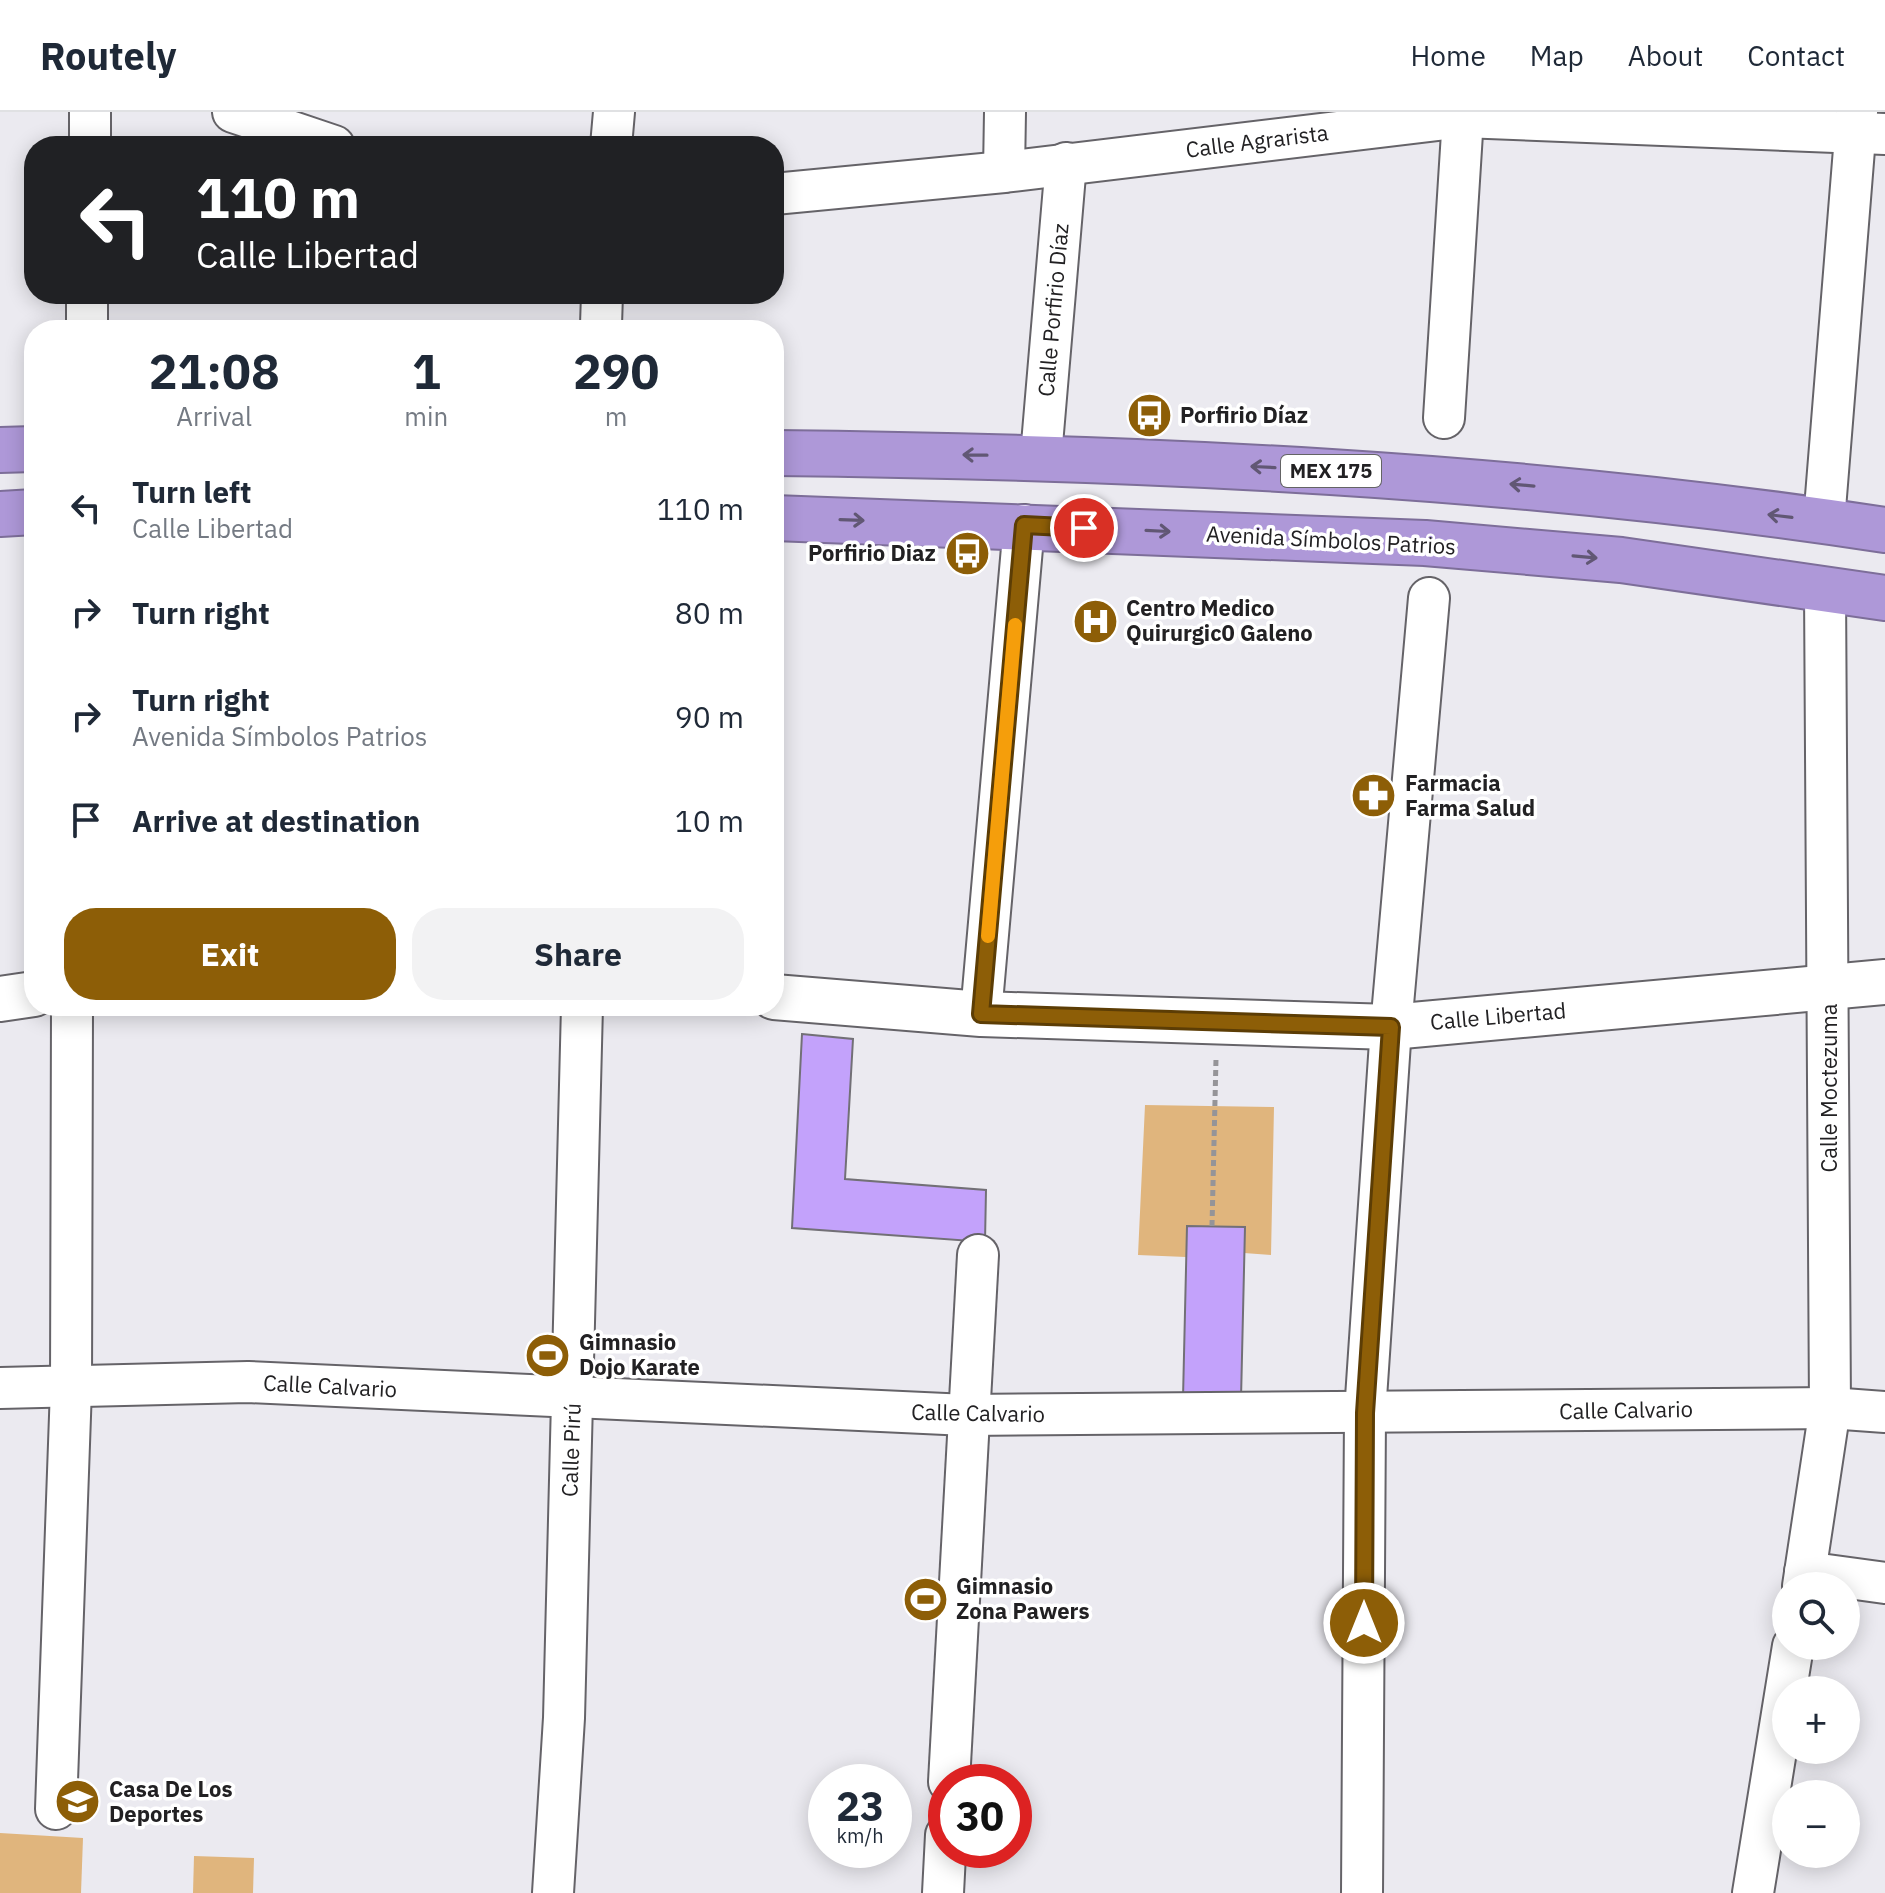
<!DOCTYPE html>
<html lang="en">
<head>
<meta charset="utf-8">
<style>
	:root { --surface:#fff; --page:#f2f2f3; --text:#1f2937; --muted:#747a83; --line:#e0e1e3; --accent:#8d5e07 }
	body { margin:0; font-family:"IBM Plex Sans",sans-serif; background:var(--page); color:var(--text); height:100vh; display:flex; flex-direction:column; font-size:30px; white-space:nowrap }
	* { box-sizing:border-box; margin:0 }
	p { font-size:26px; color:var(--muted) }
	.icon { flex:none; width:44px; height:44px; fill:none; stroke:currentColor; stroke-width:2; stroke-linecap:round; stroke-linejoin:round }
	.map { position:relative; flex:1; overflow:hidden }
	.panel { position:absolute; left:24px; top:208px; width:760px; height:696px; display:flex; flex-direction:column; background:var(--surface); border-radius:32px; box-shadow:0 4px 20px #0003 }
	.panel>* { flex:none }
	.top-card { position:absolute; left:24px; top:24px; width:760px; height:168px; border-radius:32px; box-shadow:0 4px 20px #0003; background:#202124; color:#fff; overflow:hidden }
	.fabs { position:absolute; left:1772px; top:1460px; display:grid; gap:16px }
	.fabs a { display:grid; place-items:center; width:88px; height:88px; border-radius:50%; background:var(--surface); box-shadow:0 4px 20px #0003; font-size:40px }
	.speed { position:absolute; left:808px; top:1652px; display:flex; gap:16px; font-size:40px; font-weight:700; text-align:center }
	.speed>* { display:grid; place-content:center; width:104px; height:104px; border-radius:50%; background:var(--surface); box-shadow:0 4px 20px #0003; line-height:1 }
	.speed small { font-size:20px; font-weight:400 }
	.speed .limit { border:12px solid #d22; background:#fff; color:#111 }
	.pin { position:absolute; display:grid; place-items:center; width:68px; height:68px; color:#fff; margin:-34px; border:4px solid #fff; border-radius:50%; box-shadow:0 2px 8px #0007 }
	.me { position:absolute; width:88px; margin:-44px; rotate:0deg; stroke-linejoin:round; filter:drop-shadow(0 0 6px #0008) }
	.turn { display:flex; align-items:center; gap:28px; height:168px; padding:0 40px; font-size:36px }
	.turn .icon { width:104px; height:104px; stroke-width:2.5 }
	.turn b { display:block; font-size:56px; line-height:68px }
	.eta { display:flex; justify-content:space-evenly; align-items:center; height:136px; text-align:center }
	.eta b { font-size:48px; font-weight:700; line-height:56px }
	.action { display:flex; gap:16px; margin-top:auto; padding:16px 40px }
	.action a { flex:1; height:92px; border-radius:32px; background:var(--accent); color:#fff; font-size:32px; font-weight:700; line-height:92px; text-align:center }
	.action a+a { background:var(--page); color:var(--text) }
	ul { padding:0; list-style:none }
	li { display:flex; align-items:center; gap:24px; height:104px; padding:0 40px }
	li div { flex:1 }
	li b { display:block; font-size:30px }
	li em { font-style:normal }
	header { display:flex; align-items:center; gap:48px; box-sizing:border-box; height:112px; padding:0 40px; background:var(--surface); border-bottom:2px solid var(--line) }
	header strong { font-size:38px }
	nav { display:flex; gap:44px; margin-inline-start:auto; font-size:28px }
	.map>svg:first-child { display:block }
</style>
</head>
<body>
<header>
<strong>Routely</strong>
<nav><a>Home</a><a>Map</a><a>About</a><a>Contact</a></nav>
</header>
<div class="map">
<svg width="1885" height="1781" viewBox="0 0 1885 1781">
	<rect width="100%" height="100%" fill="#ebeaf0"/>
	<g fill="#e0b57d">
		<polygon points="1145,993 1274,995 1271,1143 1244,1141 1245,1115 1186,1145 1138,1143"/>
		<polygon points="0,1721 83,1726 81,1781 0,1781"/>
		<polygon points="194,1744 254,1746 253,1781 193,1781"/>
	</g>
	<g fill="#c3a2fb" stroke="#727076" stroke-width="2">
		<polygon points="802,922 853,927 845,1067 986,1078 985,1130 792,1116"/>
		<polygon points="1187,1114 1245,1115 1241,1287 1183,1286"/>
	</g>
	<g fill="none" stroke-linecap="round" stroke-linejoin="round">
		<defs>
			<g id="street">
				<polyline points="233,0 334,34"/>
				<polyline points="90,34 90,0"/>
				<polyline points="611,34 614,0"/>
				<polyline points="1004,60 1005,0"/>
				<polyline points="774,82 1004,60 1463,5 1885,22"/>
				<polyline points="601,213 602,182"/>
				<polyline points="87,218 87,182"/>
				<polyline points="1444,306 1463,5 1468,0"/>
				<polyline points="1041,344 1066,51"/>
				<polyline points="1824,409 1857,0"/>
				<polyline points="981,902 1024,413"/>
				<polyline points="0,1276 248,1270 967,1303 1830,1296 1885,1300"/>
				<polyline points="1805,1460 1885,1471"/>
				<polyline points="1803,1474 1830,1296 1825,476"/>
				<polyline points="949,1670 978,1143"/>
				<polyline points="56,1697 71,1276 72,894"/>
				<polyline points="553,1781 564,1606 582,894"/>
				<polyline points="943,1781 946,1723"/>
				<polyline points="1362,1781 1365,1301 1391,915 1429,486"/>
				<polyline points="1753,1781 1793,1534"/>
			</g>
			<g id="secondary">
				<polyline points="774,885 981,902 1391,915 1885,870"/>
				<polyline points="0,887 34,882"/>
			</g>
			<g id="highway">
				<polyline points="0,338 34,337"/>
				<path d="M774,341c372,4 743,21 1111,77"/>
				<polyline points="0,402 34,400"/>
				<polyline points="774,406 1425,431 1621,448 1885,486"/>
			</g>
		</defs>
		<use href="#street" stroke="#656368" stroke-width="44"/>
		<use href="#secondary" stroke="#656368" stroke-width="48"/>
		<use href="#highway" stroke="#7d6e99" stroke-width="48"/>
		<polyline stroke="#959498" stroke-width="5" stroke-dasharray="6 4" stroke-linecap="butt" points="1212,1114 1216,947"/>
		<use href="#street" stroke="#fff" stroke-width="40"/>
		<use href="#secondary" stroke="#fff" stroke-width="44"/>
		<use href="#highway" stroke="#ae98d8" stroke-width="44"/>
	</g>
	<defs><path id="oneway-shaft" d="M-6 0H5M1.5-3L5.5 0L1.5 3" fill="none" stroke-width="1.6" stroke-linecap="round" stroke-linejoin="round" transform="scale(2)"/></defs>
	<g stroke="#615774">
		<use href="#oneway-shaft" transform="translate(975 343) rotate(-179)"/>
		<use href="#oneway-shaft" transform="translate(1263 355) rotate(-177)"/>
		<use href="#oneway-shaft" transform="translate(1522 373) rotate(-175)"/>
		<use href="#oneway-shaft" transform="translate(1780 404) rotate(-173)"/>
		<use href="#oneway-shaft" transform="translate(852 408) rotate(2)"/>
		<use href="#oneway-shaft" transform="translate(1158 419) rotate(3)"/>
		<use href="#oneway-shaft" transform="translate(1585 445) rotate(5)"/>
	</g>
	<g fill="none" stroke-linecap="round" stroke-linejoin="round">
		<defs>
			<polyline id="route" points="1084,416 1024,413 981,902 1391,915 1365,1301 1364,1511"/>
		</defs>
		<use href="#route" stroke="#5c3d05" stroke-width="20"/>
		<use href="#route" stroke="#8d5e07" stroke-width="14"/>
		<polyline stroke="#f59e0b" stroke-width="14" points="988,824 1015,513"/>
	</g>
	<defs>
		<symbol id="bus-disc" viewBox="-11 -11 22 22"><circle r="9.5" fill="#8d5e07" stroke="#fff"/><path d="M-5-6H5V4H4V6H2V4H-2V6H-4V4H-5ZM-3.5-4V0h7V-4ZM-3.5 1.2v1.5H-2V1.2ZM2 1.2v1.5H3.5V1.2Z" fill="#fff"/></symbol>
		<symbol id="hospital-disc" viewBox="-11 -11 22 22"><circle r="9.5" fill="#8d5e07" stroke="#fff"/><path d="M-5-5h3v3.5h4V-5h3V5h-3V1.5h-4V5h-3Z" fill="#fff"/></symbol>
		<symbol id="pharmacy-disc" viewBox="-11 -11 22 22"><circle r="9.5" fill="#8d5e07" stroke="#fff"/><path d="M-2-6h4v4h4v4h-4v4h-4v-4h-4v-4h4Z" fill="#fff"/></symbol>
		<symbol id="stadium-disc" viewBox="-11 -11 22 22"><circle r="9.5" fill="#8d5e07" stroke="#fff"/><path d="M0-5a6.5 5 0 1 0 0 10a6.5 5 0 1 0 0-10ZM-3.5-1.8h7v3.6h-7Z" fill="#fff"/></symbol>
		<symbol id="school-disc" viewBox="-11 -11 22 22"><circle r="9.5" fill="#8d5e07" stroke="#fff"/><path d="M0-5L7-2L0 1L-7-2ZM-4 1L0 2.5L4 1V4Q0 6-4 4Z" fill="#fff"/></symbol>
	</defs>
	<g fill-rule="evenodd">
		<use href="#bus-disc" x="1124" y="278" width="51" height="51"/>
		<use href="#bus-disc" x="942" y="416" width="51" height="51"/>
		<use href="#hospital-disc" x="1070" y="484" width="51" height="51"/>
		<use href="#pharmacy-disc" x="1348" y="658" width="51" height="51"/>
		<use href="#stadium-disc" x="522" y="1218" width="51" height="51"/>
		<use href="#stadium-disc" x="900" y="1462" width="51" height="51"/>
		<use href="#school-disc" x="52" y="1664" width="51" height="51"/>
	</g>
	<g text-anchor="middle" stroke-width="7" stroke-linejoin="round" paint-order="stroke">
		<rect fill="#fff" stroke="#646465" stroke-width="2" x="1281" y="343" width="100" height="32" rx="6"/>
		<g font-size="20" font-weight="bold" fill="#222123">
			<text x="1331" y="366">MEX 175</text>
		</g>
		<g font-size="22" fill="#222123" stroke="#fff">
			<text transform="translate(1257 29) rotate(-7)" y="8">Calle Agrarista</text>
			<text transform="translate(1053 198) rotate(-85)" y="8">Calle Porfirio Díaz</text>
			<text transform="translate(1331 428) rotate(3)" y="8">Avenida Símbolos Patrios</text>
			<text transform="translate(1498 904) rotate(-5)" y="8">Calle Libertad</text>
			<text transform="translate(1829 976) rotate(-90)" y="8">Calle Moctezuma</text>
			<text transform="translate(330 1274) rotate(3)" y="8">Calle Calvario</text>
			<text transform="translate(1626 1298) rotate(-1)" y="8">Calle Calvario</text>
			<text transform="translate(978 1301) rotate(1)" y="8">Calle Calvario</text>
			<text transform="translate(571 1338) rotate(-88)" y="8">Calle Pirú</text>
		</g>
		<g font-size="22" font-weight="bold" fill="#222123" stroke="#fff" text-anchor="start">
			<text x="1180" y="311">Porfirio Díaz</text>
			<text x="936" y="449" text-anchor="end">Porfirio Diaz</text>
			<text x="1126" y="504">Centro Medico<tspan x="1126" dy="25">Quirurgic0 Galeno</tspan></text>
			<text x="1405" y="679">Farmacia<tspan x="1405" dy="25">Farma Salud</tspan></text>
			<text x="579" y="1238">Gimnasio<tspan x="579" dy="25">Dojo Karate</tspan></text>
			<text x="956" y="1482">Gimnasio<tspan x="956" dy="25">Zona Pawers</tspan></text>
			<text x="109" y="1685">Casa De Los<tspan x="109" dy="25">Deportes</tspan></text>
		</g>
	</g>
</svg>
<div class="fabs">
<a><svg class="icon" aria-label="search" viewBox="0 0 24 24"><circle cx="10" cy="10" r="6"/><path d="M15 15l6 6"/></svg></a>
<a>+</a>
<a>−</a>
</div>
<div class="speed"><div>23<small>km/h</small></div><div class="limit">30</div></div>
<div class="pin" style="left:1084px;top:416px;background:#d93025"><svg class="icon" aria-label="arrive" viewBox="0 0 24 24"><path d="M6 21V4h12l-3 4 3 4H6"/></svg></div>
<svg class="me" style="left:1364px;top:1511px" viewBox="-20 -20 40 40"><circle r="17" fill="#8d5e07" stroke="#fff" stroke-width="3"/><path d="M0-11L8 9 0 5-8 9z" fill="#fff"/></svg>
<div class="top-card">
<div class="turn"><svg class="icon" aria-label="left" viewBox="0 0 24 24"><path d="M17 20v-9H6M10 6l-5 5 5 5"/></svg><div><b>110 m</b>Calle Libertad</div></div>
</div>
<section class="panel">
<div class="eta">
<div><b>21:08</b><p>Arrival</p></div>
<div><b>1</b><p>min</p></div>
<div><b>290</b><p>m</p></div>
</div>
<ul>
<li><svg class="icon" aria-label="left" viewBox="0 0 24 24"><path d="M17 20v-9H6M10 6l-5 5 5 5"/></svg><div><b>Turn left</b><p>Calle Libertad</p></div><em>110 m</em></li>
<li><svg class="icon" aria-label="right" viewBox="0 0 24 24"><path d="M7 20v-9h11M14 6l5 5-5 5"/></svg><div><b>Turn right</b></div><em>80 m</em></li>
<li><svg class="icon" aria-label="right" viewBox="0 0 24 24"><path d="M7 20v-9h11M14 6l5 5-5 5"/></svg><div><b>Turn right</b><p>Avenida Símbolos Patrios</p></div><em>90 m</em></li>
<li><svg class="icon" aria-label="arrive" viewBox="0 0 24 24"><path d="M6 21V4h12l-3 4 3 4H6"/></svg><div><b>Arrive at destination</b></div><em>10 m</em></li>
</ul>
<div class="action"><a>Exit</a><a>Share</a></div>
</section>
</div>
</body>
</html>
